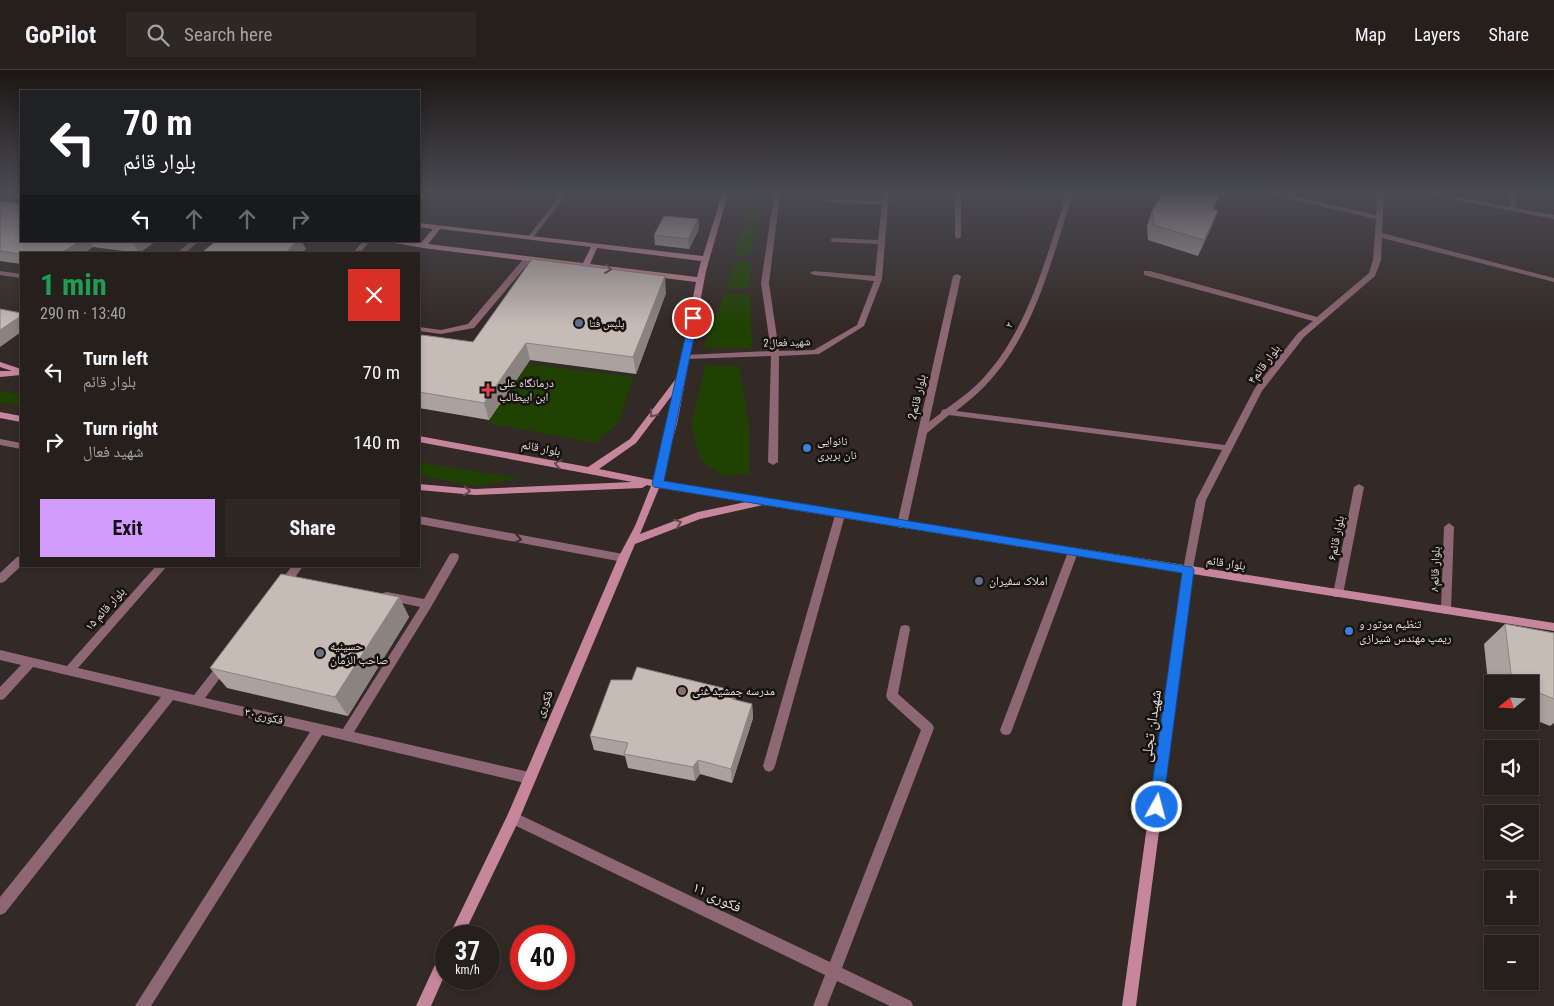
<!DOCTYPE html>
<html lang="en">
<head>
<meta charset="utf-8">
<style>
	:root { --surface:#26201c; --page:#2e2825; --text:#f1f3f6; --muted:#a4a3a3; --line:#423e3b; --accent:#d39cfc }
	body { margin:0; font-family:"Roboto Condensed","Noto Naskh Arabic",sans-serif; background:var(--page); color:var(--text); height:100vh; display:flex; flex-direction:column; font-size:19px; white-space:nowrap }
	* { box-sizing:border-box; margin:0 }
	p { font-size:16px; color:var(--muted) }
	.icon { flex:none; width:28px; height:28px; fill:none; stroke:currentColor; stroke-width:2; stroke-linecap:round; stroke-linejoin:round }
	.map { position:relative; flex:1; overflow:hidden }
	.drawer { position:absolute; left:20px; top:182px; width:400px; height:315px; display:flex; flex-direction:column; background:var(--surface); border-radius:0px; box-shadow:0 2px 8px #0003,0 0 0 1px var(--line) }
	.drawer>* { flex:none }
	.guide { position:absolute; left:20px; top:20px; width:400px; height:152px; border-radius:0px; box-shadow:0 2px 8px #0003,0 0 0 1px var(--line); background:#202124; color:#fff; overflow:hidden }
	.needle { width:32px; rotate:252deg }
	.fabs { position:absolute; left:1484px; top:605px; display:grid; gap:10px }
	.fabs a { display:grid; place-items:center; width:55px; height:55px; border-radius:0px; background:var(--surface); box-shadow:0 2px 8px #0003,0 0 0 1px var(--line); font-size:25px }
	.speed { position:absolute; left:435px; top:855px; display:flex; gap:10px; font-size:25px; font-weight:700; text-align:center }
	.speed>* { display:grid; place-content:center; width:65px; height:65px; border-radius:50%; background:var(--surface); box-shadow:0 2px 8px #0003,0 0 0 1px var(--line); line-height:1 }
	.speed small { font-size:12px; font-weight:400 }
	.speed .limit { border:8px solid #d22; background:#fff; color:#111 }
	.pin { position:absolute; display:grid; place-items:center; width:42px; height:42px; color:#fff; margin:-21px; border:2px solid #fff; border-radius:50%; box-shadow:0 1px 5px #0007 }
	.me { position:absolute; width:55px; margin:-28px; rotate:7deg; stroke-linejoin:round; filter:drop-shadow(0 0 4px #0008) }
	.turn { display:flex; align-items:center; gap:18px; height:105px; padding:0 20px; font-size:22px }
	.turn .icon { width:65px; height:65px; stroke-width:2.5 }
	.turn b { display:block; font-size:35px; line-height:42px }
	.lanes { display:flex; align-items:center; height:48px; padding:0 20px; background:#0003; justify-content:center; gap:25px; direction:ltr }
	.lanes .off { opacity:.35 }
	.round { display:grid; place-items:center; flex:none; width:52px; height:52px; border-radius:0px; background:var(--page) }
	.overview { display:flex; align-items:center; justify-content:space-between; height:85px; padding:0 20px }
	h1 { font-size:30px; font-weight:700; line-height:38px; color:#1e9e55 }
	.primary-button { display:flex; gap:10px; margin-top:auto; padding:10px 20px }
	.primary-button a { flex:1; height:58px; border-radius:0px; background:var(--accent); color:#111; font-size:20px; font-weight:700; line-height:58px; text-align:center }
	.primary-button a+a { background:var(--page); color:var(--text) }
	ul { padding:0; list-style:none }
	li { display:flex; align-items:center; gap:15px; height:70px; padding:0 20px }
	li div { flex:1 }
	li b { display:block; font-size:19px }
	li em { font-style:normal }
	header { display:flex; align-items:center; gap:30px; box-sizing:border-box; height:70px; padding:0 25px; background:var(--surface); border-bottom:1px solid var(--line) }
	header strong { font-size:24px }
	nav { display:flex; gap:28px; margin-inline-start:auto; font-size:18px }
	.search { width:350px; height:45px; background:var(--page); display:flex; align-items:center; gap:12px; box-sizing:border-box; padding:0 18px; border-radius:0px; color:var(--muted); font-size:19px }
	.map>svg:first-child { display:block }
</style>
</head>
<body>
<header>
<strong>GoPilot</strong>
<div class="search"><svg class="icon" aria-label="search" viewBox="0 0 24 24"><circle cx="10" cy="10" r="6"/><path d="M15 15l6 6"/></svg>Search here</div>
<nav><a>Map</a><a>Layers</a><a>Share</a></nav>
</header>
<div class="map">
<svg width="1554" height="936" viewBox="0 0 1554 936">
	<rect width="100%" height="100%" fill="#332a26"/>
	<g fill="#1f4202">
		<polygon points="750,132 762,133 756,152 746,152"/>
		<polygon points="742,157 756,157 750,186 734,186"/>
		<polygon points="735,191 751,191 749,218 726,219"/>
		<polygon points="725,223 750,225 752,278 704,278"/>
		<polygon points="528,294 633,307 619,352 596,373 487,353"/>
		<polygon points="706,295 739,296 749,356 749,404 723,406 701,390 691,354"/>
		<polygon points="0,321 21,325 21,336 0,332"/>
		<polygon points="419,392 520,409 475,416 419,405"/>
	</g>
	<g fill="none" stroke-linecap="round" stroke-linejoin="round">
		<g fill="#8e6774" fill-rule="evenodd">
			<polygon points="426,124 421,130 419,131 419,124"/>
			<polygon points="555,124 561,124 563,129 532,169 528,169 528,167 557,129"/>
			<polygon points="774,124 780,124 769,213 779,281 814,280 857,255 874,211 814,205 810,203 814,201 875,206 878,174 833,172 830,170 833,168 878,170 882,135 827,132 824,130 825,129 882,131 883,124 889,124 882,209 864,256 819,284 779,286 778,392 773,395 768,392 771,286 686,289 682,287 686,285 771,281 761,213"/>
			<polygon points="955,124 961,124 961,167 958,169 955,167"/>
			<path d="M1067,124h6c-21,63 -36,132 -80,183 -11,13 -24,24 -37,34l269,34 30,-57 43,-55 15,-12 -169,-46v-4h6l167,46 52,-44 4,-13 3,-41 -107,-25h14l93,21 2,-21h6l-2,39 172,45v4l-172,-44 -1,22 -6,16 -71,61 -42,54 -56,109 -14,73h-8l-1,-3 13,-70 26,-50 -273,-35 -22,18 -20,92 -2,3h-6l-2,-3 56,-249 4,-2 4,2 -32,146 12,-9 1,-3 4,-1c14,-10 29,-21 40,-34 44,-50 60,-119 81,-181z"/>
			<polygon points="1425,124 1441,124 1510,137 1509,124 1515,124 1516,138 1554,145 1554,149"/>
			<polygon points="191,171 199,171 184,184 176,184"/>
			<polygon points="363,171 370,171 359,184 352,184"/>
			<polygon points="525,187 532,189 474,258 441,264 419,261 419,257 441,260 468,254"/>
			<polygon points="0,201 21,204 21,208 0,205"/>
			<polygon points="0,369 21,373 21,379 0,375"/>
			<polygon points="1359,414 1364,417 1343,524 1342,527 1334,527 1333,524 1354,417"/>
			<polygon points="840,441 845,445 775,696 773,700 769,702 765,700 763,696 835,445"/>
			<polygon points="419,446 623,484 627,485 628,488 627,491 623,492 419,454"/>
			<polygon points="1449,453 1454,457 1451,540 1450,543 1446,544 1442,543 1441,540 1444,457"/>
			<polygon points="1073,478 1077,479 1078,482 1012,660 1010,664 1006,665 1002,664 1000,660 1068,482 1069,479"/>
			<polygon points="454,483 458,484 459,487 458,490 431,537 354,662 529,702 533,704 535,708 533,712 529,714 322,665 151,936 135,936 310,662 173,630 5,843 0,845 0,827 161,627 33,597 4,629 0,630 0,617 21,595 0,590 0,580 67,596 156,496 167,496 78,598 194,625 219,593 223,591 227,593 229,596 205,628 343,659 420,537 383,529 382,526 383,523 387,522 424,529 450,484"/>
			<polygon points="21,486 21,496 4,512 0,513 0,503 17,487"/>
			<polygon points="292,496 303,496 287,519 279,519 278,516 279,513"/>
			<polygon points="905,555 909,556 910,559 898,624 932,654 934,658 842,898 911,931 913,936 890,936 837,911 827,936 813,936 825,905 508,752 507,748 508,744 513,742 518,744 830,892 921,660 888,630 886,626 900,559 901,556"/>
		</g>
		<g fill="#c6879d" fill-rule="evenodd">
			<polygon points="4,124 21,124 21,128"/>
			<path d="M722,124h6l-22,77 -29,153 -16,57 179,30 714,112v8l-361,-57 -57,432h-14l60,-433 -419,-68 -63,14 -65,25 -117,278 -55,114h-14l59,-122 110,-256 17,-32 16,-40 -4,-1 -5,3 -167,7 -56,-5v-6l56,5 157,-7 -213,-40v-6l169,31 42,-28 48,-63 18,-94 -273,-34 -40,-7 38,2 12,-14 -14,-2v-4l284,33zM440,159l151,18 -8,16 -155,-19zM597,178l104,13 -4,16 -107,-13zM676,320l-8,34 -15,56 -54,-11 37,-26zM659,418l87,14 -48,10 -58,22z"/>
			<polygon points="0,292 21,299 21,305 0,307 0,301 12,301 0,297"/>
			<polygon points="0,342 21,346 21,352 0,348"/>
			<polygon points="446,880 446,902 431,936 416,936 441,882"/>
		</g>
	</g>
	<g fill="#aba19d">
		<polygon points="0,131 21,171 156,171 139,183 93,177 21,184 21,194 0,191"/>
		<polygon points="1214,140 1212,156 1198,186 1148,170 1147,156 1152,141"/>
		<polygon points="698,149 699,159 689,179 655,175 654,165"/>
		<polygon points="666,223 636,304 530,290 489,350 419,338 419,268 473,272"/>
		<polygon points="399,527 409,547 348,646 227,618 210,598"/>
		<polygon points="1505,554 1554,563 1554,653 1550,656 1530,648 1530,614 1492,614 1492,632 1490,631 1484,574"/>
		<polygon points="735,630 752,634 753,648 732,713 700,704 695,711 628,698 625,686 594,680 590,666"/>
	</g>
	<g fill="#8b837f">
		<polygon points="1218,141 1212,156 1198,186 1204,170"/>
		<polygon points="698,149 699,159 689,179 688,169"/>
		<polygon points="80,171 89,171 93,177 83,184 60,184"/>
		<polygon points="136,171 156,171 139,183 133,173"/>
		<polygon points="298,171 302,171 306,179 301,184 284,184"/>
		<polygon points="665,206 666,223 636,304 633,287"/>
		<polygon points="21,246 21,262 0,277 0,260"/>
		<polygon points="526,273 530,290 489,350 484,333"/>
		<polygon points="399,527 409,547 348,646 335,627"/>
		<polygon points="735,621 736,635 732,629"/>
		<polygon points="752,634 753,648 732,713 731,699"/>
		<polygon points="698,690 700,704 695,711 693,697"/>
	</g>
	<g fill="#c7bbb6" stroke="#8b837f">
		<polygon points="1162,124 1220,124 1213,139 1218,141 1204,170 1154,155 1152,141"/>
		<polygon points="0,131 21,134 21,171 80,171 60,184 21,184 0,181"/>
		<polygon points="664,146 698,149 688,169 654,165"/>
		<polygon points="121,171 136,171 133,173"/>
		<polygon points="216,171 298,171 284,184 200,184"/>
		<polygon points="532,189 665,206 633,287 526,273 484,333 419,322 419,268 422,265 473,272"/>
		<polygon points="0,239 21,243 21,246 0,260"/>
		<polygon points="281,504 399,527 335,627 210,598"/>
		<polygon points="1505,554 1554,563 1554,629 1530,619 1530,614 1517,614 1512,612"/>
		<polygon points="637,597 735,621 732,629 752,634 731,699 698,690 693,697 624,684 628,673 590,666 611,610 632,610"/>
	</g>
	<defs><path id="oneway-chevron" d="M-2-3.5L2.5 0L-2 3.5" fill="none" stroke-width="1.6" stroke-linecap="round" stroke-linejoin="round" transform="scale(1.25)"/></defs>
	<g stroke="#664750">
		<use href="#oneway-chevron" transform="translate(608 199) rotate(7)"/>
		<use href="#oneway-chevron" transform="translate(653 344) rotate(127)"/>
		<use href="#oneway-chevron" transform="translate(558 394) rotate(-169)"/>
		<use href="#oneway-chevron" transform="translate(467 421) rotate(5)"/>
		<use href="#oneway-chevron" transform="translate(678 453) rotate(-21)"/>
	</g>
	<use stroke="#3b2c2f" href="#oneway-chevron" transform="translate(518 469) rotate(11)"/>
	<linearGradient id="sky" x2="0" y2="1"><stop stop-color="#1c1715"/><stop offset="0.48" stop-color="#4a4a52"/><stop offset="1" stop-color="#4a4a52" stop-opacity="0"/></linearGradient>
	<rect width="1554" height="256" fill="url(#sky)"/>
	<polygon fill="#1a73e8" stroke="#114b97" points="690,246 698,248 664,411 1192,497 1194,500 1162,742 1157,744 1151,742 1149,737 1182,503 654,417 652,414"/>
	<g fill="#5c6f8a" stroke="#171311" stroke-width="2">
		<circle cx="579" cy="253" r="5"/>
		<circle cx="979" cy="511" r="5"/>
	</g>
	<path fill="#e0444e" stroke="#171311" stroke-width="2" d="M485.5 312.5h5v5h5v5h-5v5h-5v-5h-5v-5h5z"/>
	<g fill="#3f7fe0" stroke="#171311" stroke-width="2">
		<circle cx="807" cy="378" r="5"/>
		<circle cx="1349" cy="561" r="5"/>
	</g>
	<circle fill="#6b7280" stroke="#171311" stroke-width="2" cx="320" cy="583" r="5"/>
	<circle fill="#8d6e63" stroke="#171311" stroke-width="2" cx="682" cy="621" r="5"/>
	<g text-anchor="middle" stroke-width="5" stroke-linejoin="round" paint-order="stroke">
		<g font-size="11" fill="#e4dedb" stroke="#171311" text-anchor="start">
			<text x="589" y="257">پلیس فتا</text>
		</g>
		<g font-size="11" fill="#e4dedb" stroke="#171311">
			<text transform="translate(1009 255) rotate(-61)" y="4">۲</text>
			<text transform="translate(787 272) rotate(-2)" y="4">شهید فعال2</text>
		</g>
		<g font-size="12" fill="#e4dedb" stroke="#171311">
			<text transform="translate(1264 294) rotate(-53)" y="4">بلوار قائم۴</text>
			<text transform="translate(917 327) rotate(-77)" y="4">2بلوار قائم</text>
			<text transform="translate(541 378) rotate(11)" y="4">بلوار قائم</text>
			<text transform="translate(1336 468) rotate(-79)" y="4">بلوار قائم۶</text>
			<text transform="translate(1226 493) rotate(9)" y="4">بلوار قائم</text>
			<text transform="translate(1435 499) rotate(-88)" y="4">بلوار قائم۸</text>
			<text transform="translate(105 539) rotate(-48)" y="4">بلوار قائم ۱۵</text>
			<text transform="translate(544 634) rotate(-67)" y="4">فکوری</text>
			<text transform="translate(264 646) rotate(13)" y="4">فکوری۳۰</text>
		</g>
		<g font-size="12" fill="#e4dedb" stroke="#171311" text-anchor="start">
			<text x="499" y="317">درمانگاه علی<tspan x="499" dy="14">ابن ابیطالب</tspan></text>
			<text x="817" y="375">نانوایی<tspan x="817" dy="14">نان بربری</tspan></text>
			<text x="989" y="515">املاک سفیران</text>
			<text x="1359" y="558">تنظیم موتور و<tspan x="1359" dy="14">ریمپ مهندس شیرازی</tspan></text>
			<text x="330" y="580">حسینیه<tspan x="330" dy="14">صاحب الزمان</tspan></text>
			<text x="692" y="625">مدرسه جمشید غنی</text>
		</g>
		<g font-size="15" fill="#e4dedb" stroke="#171311">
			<text transform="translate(1151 656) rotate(-82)" y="5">شهیدان تجلی</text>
			<text transform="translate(717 827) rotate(25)" y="5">فکوری ۱۱</text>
		</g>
	</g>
</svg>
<div class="fabs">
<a><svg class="needle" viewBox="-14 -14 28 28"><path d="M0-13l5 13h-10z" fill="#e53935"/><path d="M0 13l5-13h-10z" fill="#a4a3a3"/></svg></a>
<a><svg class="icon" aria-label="sound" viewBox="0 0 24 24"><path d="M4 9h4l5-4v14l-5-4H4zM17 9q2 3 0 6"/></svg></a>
<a><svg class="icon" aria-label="layers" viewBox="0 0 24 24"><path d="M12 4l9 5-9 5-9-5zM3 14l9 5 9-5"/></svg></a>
<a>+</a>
<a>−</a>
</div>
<div class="speed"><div>37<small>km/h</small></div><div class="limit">40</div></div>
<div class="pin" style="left:693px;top:248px;background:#d93025"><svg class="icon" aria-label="arrive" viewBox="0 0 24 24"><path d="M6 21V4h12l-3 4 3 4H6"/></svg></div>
<svg class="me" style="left:1157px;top:737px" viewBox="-20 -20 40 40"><circle r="17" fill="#1a73e8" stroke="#fff" stroke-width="3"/><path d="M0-11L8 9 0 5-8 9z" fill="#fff"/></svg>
<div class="guide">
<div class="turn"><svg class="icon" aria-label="left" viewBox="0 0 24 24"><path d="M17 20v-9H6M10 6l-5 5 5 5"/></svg><div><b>70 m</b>بلوار قائم</div></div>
<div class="lanes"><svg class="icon" aria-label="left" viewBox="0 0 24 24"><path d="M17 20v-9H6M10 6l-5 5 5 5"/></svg><svg class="icon off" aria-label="ahead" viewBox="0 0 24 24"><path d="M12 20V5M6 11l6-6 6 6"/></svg><svg class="icon off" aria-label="ahead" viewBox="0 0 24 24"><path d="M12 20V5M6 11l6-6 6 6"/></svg><svg class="icon off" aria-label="right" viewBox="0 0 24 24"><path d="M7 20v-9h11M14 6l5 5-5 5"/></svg></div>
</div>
<section class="drawer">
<div class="overview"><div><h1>1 min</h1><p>290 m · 13:40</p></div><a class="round" style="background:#d93025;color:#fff"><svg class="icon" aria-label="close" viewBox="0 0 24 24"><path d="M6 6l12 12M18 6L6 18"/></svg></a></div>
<ul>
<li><svg class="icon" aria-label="left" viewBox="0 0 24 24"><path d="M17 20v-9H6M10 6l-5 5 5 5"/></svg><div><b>Turn left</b><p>بلوار قائم</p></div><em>70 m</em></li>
<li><svg class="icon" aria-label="right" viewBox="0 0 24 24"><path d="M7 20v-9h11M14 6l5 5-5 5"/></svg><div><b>Turn right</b><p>شهید فعال</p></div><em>140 m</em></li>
</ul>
<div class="primary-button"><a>Exit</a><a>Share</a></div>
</section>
</div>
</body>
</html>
